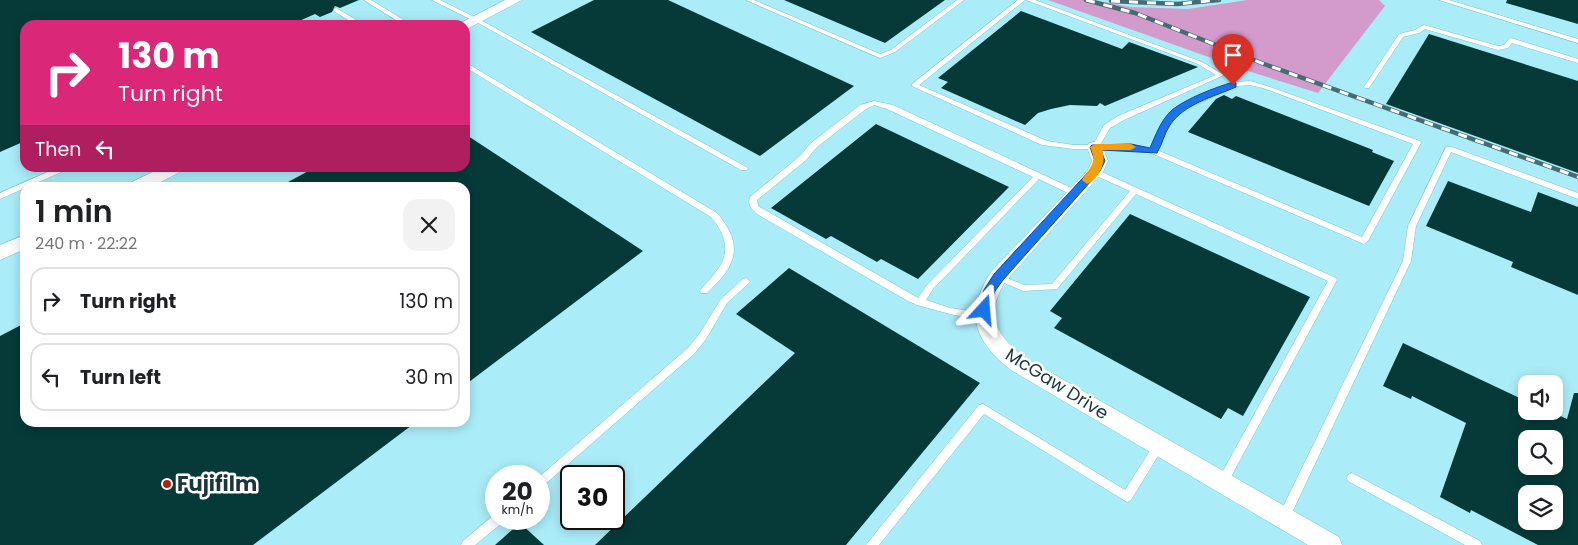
<!DOCTYPE html>
<html lang="en">
<head>
<meta charset="utf-8">
<style>
	:root { --surface:#fff; --page:#f2f2f2; --text:#202124; --muted:#757577; --line:#e0e0e0 }
	body { margin:0; font-family:Poppins,sans-serif; background:var(--page); color:var(--text); height:100vh; display:flex; flex-direction:column; font-size:19px; white-space:nowrap }
	* { box-sizing:border-box; margin:0 }
	p { font-size:16px; color:var(--muted) }
	.icon { flex:none; width:28px; height:28px; fill:none; stroke:currentColor; stroke-width:2; stroke-linecap:round; stroke-linejoin:round }
	.map { position:relative; flex:1; overflow:hidden }
	.details { position:absolute; left:20px; top:182px; width:450px; height:245px; display:flex; flex-direction:column; background:var(--surface); border-radius:15px; box-shadow:0 2px 12px #0003 }
	.details>* { flex:none }
	.guide { position:absolute; left:20px; top:20px; width:450px; height:152px; border-radius:15px; box-shadow:0 2px 12px #0003; background:#db2777; color:#fff; overflow:hidden }
	.buttons { position:absolute; left:1518px; top:375px; display:grid; gap:10px }
	.buttons a { display:grid; place-items:center; width:45px; height:45px; border-radius:10px; background:var(--surface); box-shadow:0 2px 12px #0003; font-size:25px }
	.speed { position:absolute; left:485px; top:465px; display:flex; gap:10px; font-size:25px; font-weight:700; text-align:center }
	.speed>* { display:grid; place-content:center; width:65px; height:65px; border-radius:50%; background:var(--surface); box-shadow:0 2px 12px #0003; line-height:1 }
	.speed small { font-size:12px; font-weight:400 }
	.speed .limit { border:2px solid #111; border-radius:8px; background:#fff; color:#111 }
	.pin { position:absolute; display:grid; place-items:center; width:42px; height:42px; color:#fff; margin:-51px -21px; border-radius:50% 50% 50% 0; rotate:-45deg; box-shadow:0 0 5px #0007 }
	.pin .icon { rotate:45deg }
	.me { position:absolute; width:55px; margin:-28px; rotate:19deg; stroke-linejoin:round; filter:drop-shadow(0 0 4px #0008) }
	.turn { display:flex; align-items:center; gap:18px; height:105px; padding:0 15px; font-size:22px }
	.turn .icon { width:65px; height:65px; stroke-width:2.5 }
	.turn b { display:block; font-size:35px; line-height:42px }
	.then { display:flex; align-items:center; height:48px; padding:0 15px; background:#0003; gap:10px; font-size:19px }
	.round { display:grid; place-items:center; flex:none; width:52px; height:52px; border-radius:15px; background:var(--page) }
	.overview { display:flex; align-items:center; justify-content:space-between; height:85px; padding:0 15px }
	h1 { font-size:30px; font-weight:600; line-height:38px }
	ul { padding:0; list-style:none }
	li { display:flex; align-items:center; gap:15px; height:68px; margin:0 10px 8px; padding:0 5px; border:2px solid var(--line); border-radius:15px }
	li div { flex:1 }
	li b { display:block; font-size:19px }
	li em { font-style:normal }
	.map>svg:first-child { display:block }
</style>
</head>
<body>
<div class="map">
<svg width="1578" height="545" viewBox="0 0 1578 545">
	<rect width="100%" height="100%" fill="#aaedf9"/>
	<polygon fill="#d29bcc" points="1048,0 1094,0 1130,7 1188,9 1247,0 1379,0 1385,6 1318,93 1251,72"/>
	<g fill="#063a38" fill-rule="evenodd">
		<polygon points="0,0 359,0 340,8 335,6 332,12 320,17 315,14 290,25 25,25 25,141 0,152"/>
		<polygon points="594,0 668,0 854,86 760,156 531,32"/>
		<polygon points="784,0 945,0 885,43"/>
		<polygon points="1507,0 1578,0 1578,24 1506,3"/>
		<polygon points="1021,11 1122,49 1129,42 1198,67 1105,106 1100,103 1097,106 1070,105 1051,109 1038,113 1025,125 941,88 948,82 938,78"/>
		<polygon points="1429,34 1578,81 1578,173 1386,104"/>
		<polygon points="1224,95 1232,99 1236,96 1373,150 1372,152 1394,161 1369,206 1188,132 1216,99"/>
		<polygon points="876,124 1009,187 918,279 881,259 877,262 831,236 826,239 771,208"/>
		<polygon points="465,134 643,251 465,385 465,188 277,188 314,168 465,168"/>
		<polygon points="1448,181 1531,212 1538,192 1578,207 1578,295 1511,267 1513,262 1426,226"/>
		<polygon points="1130,214 1310,297 1243,416 1228,408 1221,419 1054,328 1062,318 1050,311"/>
		<polygon points="789,268 980,383 846,545 595,545 795,353 736,314"/>
		<polygon points="25,323 25,422 416,422 253,545 0,545 0,336"/>
		<path d="M1403,343l123,58v10h23l18,8 7,-26h4v152h-40l-67,-35 -1,3 -30,-16 26,-74 -54,-27 -1,3 -28,-13zM1526,439h28v27h-28zM1526,494h28v27h-28z"/>
		<polygon points="520,523 544,545 495,545"/>
	</g>
	<g fill="none" stroke-linecap="round" stroke-linejoin="round">
		<defs>
			<g id="service">
				<polygon points="364,0 371,0 412,25 404,25"/>
				<polygon points="432,0 440,0 486,23 748,168 747,170 741,170 482,25"/>
				<polygon points="746,0 754,0 880,54 891,50 957,0 964,0 895,52 880,58"/>
				<path d="M1018,0h7l-106,85 128,56 27,4h19l11,-20 14,-9 98,-41 -18,-11 -172,-64h9l167,62 22,13 -100,45 -14,8 -10,17h31l20,3 13,-29 17,-15 56,-22 13,-1 17,5 153,55 1,2 -53,98 -4,3 -213,-91 -20,-4h-57l-32,-4 -130,-59v-2zM1250,85l13,3 150,56 -51,93 -205,-87 13,-28 17,-14 51,-22z"/>
				<polygon points="1439,0 1449,0 1578,39 1578,43"/>
				<polygon points="336,8 363,24 364,25 356,25 334,11 334,9"/>
				<polygon points="1424,25 1498,46 1504,45 1509,39 1511,38 1578,59 1578,63 1512,43 1508,48 1498,50 1425,29 1419,33 1403,37 1369,88 1365,88 1364,87 1399,34 1415,30"/>
				<path d="M465,62l252,151c28,33 19,53 -10,80h-6l-1,-2c4,-6 10,-11 15,-18 17,-20 11,-38 -4,-56l-246,-150z"/>
				<path d="M874,101l19,4 185,86 1,2 -1,2h-6l-33,-16 -106,110 -7,11 24,8 34,5 3,2 2,2 -2,2 -3,2 -34,-7 -29,-8 -5,-1 -1,-1 -7,-3 -151,-87c-5,-5 -10,-9 -7,-17l50,-41 11,-13 49,-38zM874,105l13,4 146,68 -106,108 -9,13 -160,-92 -1,-6 49,-40 11,-13 49,-38z"/>
				<polygon points="1446,147 1452,147 1578,193 1578,199 1451,152 1416,226 1411,261 1288,521 1284,522 1280,521 1278,517 1280,513 1403,261 1408,226"/>
				<polygon points="57,168 67,168 66,170 0,199 0,193"/>
				<polygon points="1095,169 1336,278 1337,280 1226,486 1222,488 1218,486 1217,483 1218,480 1328,281 1136,194 1057,289 1023,291 995,279 994,277 998,274 1024,285 1052,284 1130,191 1092,174 1091,172"/>
				<polygon points="746,278 750,281 749,283 727,303 706,339 694,354 543,486 539,488 539,477 688,348 700,333 721,299 743,279"/>
				<polygon points="983,404 1125,490 1155,443 1159,441 1163,443 1164,446 1131,500 1127,502 984,414 879,545 866,545 979,405"/>
				<polygon points="1352,473 1480,541 1482,545 1465,545 1348,481 1347,478 1348,475"/>
				<polygon points="494,515 496,515 496,519 503,519 502,523 475,545 461,545 463,541"/>
			</g>
			<g id="minor">
				<polygon points="505,0 522,0 469,28 465,29 465,25 457,25"/>
				<path d="M1095,142l6,1 7,18 -5,11 -98,110c-21,33 -8,55 20,76l314,179 3,8h-34l-297,-175c-38,-30 -46,-57 -20,-98l97,-102 4,-9 -5,-14 2,-4z"/>
				<polygon points="161,168 182,168 180,172 149,188 126,188 128,184"/>
				<polygon points="25,235 25,249 0,260 0,245"/>
			</g>
		</defs>
		<use href="#service" stroke="#80c1cd" stroke-width="1"/>
		<use href="#minor" stroke="#80c1cd" stroke-width="1"/>
		<use href="#service" fill="#fff" fill-rule="evenodd"/>
		<use href="#minor" fill="#fff" fill-rule="evenodd"/>
		<defs>
			<g id="rail">
				<polyline points="1086,0 1135,13 1264,64 1578,177"/>
				<polyline points="1111,1 1177,4 1219,0"/>
			</g>
		</defs>
		<use href="#rail" stroke="#446c72" stroke-width="4.5"/>
		<use href="#rail" stroke="#fff" stroke-width="3" stroke-dasharray="9" stroke-linecap="butt"/>
	</g>
	<path fill="#1a73e8" stroke="#114b97" d="M1233,82l3,1v4c-23,10 -52,17 -66,38 -6,9 -8,20 -13,28l-56,-3 4,11 -5,10 -97,109 -8,11 -7,22h-9l-1,-3 6,-20 10,-16 98,-106 3,-7 -5,-14 2,-2 39,-1 19,4c6,-14 11,-28 22,-38 15,-12 42,-22 61,-28z"/>
	<path fill="#f59e0b" d="M1095,144h36l5,3 -5,3h-29c5,12 -3,29 -15,34l-5,-4c8,-13 16,-17 8,-33z"/>
	<circle fill="#b12214" stroke="#fff" stroke-width="2" cx="167" cy="484" r="5"/>
	<g text-anchor="middle" stroke-width="5" stroke-linejoin="round" paint-order="stroke">
		<g font-size="18" fill="#1b373b" stroke="#fff">
			<text transform="translate(1057 384) rotate(32)" y="6">McGaw Drive</text>
		</g>
		<g font-size="21" font-weight="bold" fill="#1b373b" stroke="#fff" text-anchor="start">
			<text x="177" y="491">Fujifilm</text>
		</g>
	</g>
</svg>
<div class="buttons">
<a><svg class="icon" aria-label="sound" viewBox="0 0 24 24"><path d="M4 9h4l5-4v14l-5-4H4zM17 9q2 3 0 6"/></svg></a>
<a><svg class="icon" aria-label="search" viewBox="0 0 24 24"><circle cx="10" cy="10" r="6"/><path d="M15 15l6 6"/></svg></a>
<a><svg class="icon" aria-label="layers" viewBox="0 0 24 24"><path d="M12 4l9 5-9 5-9-5zM3 14l9 5 9-5"/></svg></a>
</div>
<div class="speed"><div>20<small>km/h</small></div><div class="limit">30</div></div>
<div class="pin" style="left:1233px;top:85px;background:#d93025"><svg class="icon" aria-label="arrive" viewBox="0 0 24 24"><path d="M6 21V4h12l-3 4 3 4H6"/></svg></div>
<svg class="me" style="left:984px;top:310px" viewBox="-20 -20 40 40"><path d="M0-17L14 15 0 8-14 15z" fill="#1a73e8" stroke="#fff" stroke-width="4"/></svg>
<div class="guide">
<div class="turn"><svg class="icon" aria-label="right" viewBox="0 0 24 24"><path d="M7 20v-9h11M14 6l5 5-5 5"/></svg><div><b>130 m</b>Turn right</div></div>
<div class="then">Then<svg class="icon" aria-label="left" viewBox="0 0 24 24"><path d="M17 20v-9H6M10 6l-5 5 5 5"/></svg></div>
</div>
<section class="details">
<div class="overview"><div><h1>1 min</h1><p>240 m · 22:22</p></div><a class="round"><svg class="icon" aria-label="close" viewBox="0 0 24 24"><path d="M6 6l12 12M18 6L6 18"/></svg></a></div>
<ul>
<li><svg class="icon" aria-label="right" viewBox="0 0 24 24"><path d="M7 20v-9h11M14 6l5 5-5 5"/></svg><div><b>Turn right</b></div><em>130 m</em></li>
<li><svg class="icon" aria-label="left" viewBox="0 0 24 24"><path d="M17 20v-9H6M10 6l-5 5 5 5"/></svg><div><b>Turn left</b></div><em>30 m</em></li>
</ul>
</section>
</div>
</body>
</html>
